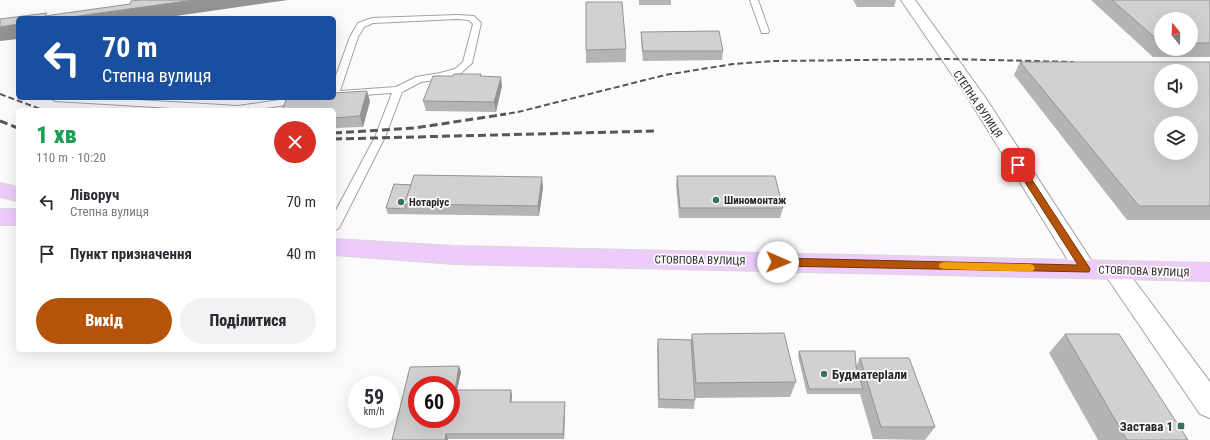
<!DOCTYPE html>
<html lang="uk">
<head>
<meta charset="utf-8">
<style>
	:root { --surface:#fff; --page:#f2f2f3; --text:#2b2b33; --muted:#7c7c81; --accent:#b45309 }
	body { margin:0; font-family:"Roboto Condensed",sans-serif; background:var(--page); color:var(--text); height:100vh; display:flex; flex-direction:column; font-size:15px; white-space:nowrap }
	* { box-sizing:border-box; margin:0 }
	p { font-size:13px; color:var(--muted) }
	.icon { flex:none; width:22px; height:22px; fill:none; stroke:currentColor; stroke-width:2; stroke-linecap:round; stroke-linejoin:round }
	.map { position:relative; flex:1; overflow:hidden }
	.side { position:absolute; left:16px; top:108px; width:320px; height:244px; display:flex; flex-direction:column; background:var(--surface); border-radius:6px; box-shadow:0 4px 16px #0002 }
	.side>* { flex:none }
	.guide { position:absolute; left:16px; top:16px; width:320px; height:84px; border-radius:6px; box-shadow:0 4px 16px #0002; background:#1a4fa0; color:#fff; overflow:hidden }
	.needle { width:26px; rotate:341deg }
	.fabs { position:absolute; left:1154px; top:12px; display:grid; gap:8px }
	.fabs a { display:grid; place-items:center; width:44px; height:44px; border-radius:50%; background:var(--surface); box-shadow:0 4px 16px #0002; font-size:20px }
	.speed { position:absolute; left:348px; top:376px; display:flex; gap:8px; font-size:20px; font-weight:700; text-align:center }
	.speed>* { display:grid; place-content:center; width:52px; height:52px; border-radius:50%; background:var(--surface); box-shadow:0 4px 16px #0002; line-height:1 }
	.speed small { font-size:10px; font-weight:400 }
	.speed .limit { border:6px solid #d22; background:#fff; color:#111 }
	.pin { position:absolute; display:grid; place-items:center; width:34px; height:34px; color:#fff; margin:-17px; border-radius:8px; box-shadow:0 2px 6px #0006 }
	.me { position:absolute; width:44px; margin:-22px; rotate:91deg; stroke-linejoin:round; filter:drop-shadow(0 0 3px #0008) }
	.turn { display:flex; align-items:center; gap:14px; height:84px; padding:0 20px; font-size:18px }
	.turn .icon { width:52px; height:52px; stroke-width:2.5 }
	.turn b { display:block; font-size:28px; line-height:34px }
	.round { display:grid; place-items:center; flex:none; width:42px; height:42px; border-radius:21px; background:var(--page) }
	.head { display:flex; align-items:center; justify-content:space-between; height:68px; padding:0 20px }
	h1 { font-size:24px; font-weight:800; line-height:30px; color:#1e9e55 }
	.cta { display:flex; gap:8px; margin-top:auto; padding:8px 20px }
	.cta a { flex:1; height:46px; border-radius:24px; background:var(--accent); color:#fff; font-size:16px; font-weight:800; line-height:46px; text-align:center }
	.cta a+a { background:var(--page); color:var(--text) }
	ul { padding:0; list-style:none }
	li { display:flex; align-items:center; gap:12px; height:52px; padding:0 20px }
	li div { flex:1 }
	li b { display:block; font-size:15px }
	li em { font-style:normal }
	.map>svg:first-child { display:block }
</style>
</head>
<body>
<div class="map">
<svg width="1210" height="440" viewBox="0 0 1210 440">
	<rect width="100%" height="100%" fill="#fdfafe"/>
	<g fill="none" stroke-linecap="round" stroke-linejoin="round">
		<defs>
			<g id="lane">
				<polygon points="750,0 758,0 769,31 768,33 762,33 761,31"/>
				<path d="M457,15l17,1 7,7 -9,40 -11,10 -20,6 -20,3 -19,10 -17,45 -45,89 -2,3 -4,1v-16l41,-77 17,-44 -58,4v-16l16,-44 8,-14 14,-5zM457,19l12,1 4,4 -10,38 -8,7 -15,4 -24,4 -20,10 -56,4 18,-54 6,-10 9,-4z"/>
				<polygon points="50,98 104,98 238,106 293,98 318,98 313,101 252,110 205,110 55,101"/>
			</g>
			<polygon id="street" points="1114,261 1122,264 1210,382 1210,418 1200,414 1106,276 1102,270 1106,264"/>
			<polygon id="secondary" points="901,0 915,0 985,97 1093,263 1097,269 1093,275 1085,278 1077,275 968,98"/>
			<g id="primary">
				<polygon points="0,183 18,187 18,201 0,197"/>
				<rect x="0" y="209" width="18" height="16"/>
				<polygon points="334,239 454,246 1210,263 1210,281 454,264 334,255"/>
			</g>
		</defs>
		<use href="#lane" stroke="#a4a1a5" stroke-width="2"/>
		<use href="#street" stroke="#a4a1a5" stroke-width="2"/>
		<use href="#secondary" stroke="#a4a1a5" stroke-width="2"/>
		<use href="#primary" stroke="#d8d8d8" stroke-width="2"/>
		<use href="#lane" fill="#fff" fill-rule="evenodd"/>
		<use href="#street" fill="#fff" fill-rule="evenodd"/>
		<use href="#secondary" fill="#fff" fill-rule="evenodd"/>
		<use href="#primary" fill="#edccfa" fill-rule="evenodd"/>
		<g stroke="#585658" stroke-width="2" stroke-dasharray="6 3" stroke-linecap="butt">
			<polyline points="0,94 43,110"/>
			<polyline points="500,115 518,112 665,75 733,64 774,61 948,59 1074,62"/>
		</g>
		<g stroke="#585658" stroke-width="3" stroke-dasharray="8 4" stroke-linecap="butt">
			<polyline points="0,121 18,128"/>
			<polyline points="334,133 415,128 506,114"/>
			<polyline points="334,139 656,131"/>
		</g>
	</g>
	<g fill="#b5b3b6" fill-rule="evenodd">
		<rect x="639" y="0" width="32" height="5"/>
		<polygon points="853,0 896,0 894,7 857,7"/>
		<path d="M1091,0h119v57h-57zM1161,19h30v30h-30z"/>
		<polygon points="641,32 723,51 722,60 643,61 641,41"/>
		<polygon points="626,49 626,62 586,63 586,50"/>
		<polygon points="1020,62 1210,62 1210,220 1127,220 1014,75"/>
		<polygon points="481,74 481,76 502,86 496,112 426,111 423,101 453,76"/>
		<polygon points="237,98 263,98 261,99"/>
		<polygon points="278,98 334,98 370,101 363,127 334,128 334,110 287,98"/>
		<polygon points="677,176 783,208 780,218 679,218 676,186"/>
		<polygon points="394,184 543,187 539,216 388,214 386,208"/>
		<polygon points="692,334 796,382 790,397 695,398 694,409 658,408 657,349 658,339 691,340"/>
		<polygon points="1065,334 1188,440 1098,440 1049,353"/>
		<polygon points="799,351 856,366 860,358 935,427 925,440 873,439 860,394 807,394 798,356"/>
		<polygon points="459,366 461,372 457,390 512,395 511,402 565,402 565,407 564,439 448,439 448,440 392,440"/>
	</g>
	<g fill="#949294">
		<polygon points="194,0 288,0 162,18 64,18"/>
		<polygon points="18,24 18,39 0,41 0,27"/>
		<polygon points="501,77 502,86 496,112 494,102"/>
		<polygon points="367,91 370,101 363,127 360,116"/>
		<polygon points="542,177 543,187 539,216 538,206"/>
		<polygon points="459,366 461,372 456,395 455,390"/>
		<polygon points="511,390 512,395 511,407 510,402"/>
		<polygon points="565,402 565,407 564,439 563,434"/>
		<polygon points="446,434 448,439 448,440 445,440"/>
	</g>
	<g fill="#d3d0d4" stroke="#949294" fill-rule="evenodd">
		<polygon points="140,0 194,0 64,18 18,18 18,24 0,27 0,19 47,13 45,16 130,4 131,1"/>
		<polygon points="1112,0 1210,0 1210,43 1191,43 1191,19 1161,19 1161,43"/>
		<polygon points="586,2 622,2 626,49 586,50"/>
		<polygon points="719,31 723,51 643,51 641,32"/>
		<path d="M1020,62h190v144h-71zM1161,71h30v30h-30zM1161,123h30v30h-30z"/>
		<polygon points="454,74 481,74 480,76 501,77 494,102 423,101 433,76 453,76"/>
		<polygon points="367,91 360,116 334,118 334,110 282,110 287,98 334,98 334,93"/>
		<polygon points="414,175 542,177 538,206 404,204"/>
		<polygon points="677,176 775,176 783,208 680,208"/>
		<polygon points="394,184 411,185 404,204 406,209 386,208"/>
		<polygon points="784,333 796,382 696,383 692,334"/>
		<polygon points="1065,334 1119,334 1188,440 1127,440"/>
		<polygon points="658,339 691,340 695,400 659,399"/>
		<polygon points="799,351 855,351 856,366 863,389 809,389"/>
		<polygon points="860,358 909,358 935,427 881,427"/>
		<path d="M459,366l-4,24h56l-1,12h55l-2,32h-117l-1,6h-53l18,-73zM417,385h34v34h-34z"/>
	</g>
	<polygon fill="#b45309" stroke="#753606" points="1018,162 1021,163 1089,267 1090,269 1089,272 778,266 774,264 773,262 774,259 778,258 1078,265 1014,165"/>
	<polygon fill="#f59e0b" points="944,262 1030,264 1033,265 1035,268 1033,271 1030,272 944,269 940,268 939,266 940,263"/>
	<g fill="#38725b" stroke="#fdfafe" stroke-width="1.5">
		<circle cx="716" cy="200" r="4"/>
		<circle cx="401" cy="202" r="4"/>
		<circle cx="824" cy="374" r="4"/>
		<rect x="1177" y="422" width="8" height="8" rx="2"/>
	</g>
	<g text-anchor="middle" stroke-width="3.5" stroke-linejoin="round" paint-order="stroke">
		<g font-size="11" fill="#282728" stroke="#fdfafe">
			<text transform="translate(978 104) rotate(56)" y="4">СТЕПНА ВУЛИЦЯ</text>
			<text transform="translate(700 260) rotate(1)" y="4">СТОВПОВА ВУЛИЦЯ</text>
			<text transform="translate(1144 271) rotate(2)" y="4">СТОВПОВА ВУЛИЦЯ</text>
		</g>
		<g font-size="11" font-weight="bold" fill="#282728" stroke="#fdfafe" text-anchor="start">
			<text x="724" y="204">Шиномонтаж</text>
			<text x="409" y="206">Нотаріус</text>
		</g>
		<g font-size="13" font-weight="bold" fill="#282728" stroke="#fdfafe" text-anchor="start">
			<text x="832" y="379">Будматеріали</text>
			<text x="1173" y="431" text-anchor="end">Застава 1</text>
		</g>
	</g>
</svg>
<div class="fabs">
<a><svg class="needle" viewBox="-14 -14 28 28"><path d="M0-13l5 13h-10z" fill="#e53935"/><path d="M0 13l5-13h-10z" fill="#7c7c81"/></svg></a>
<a><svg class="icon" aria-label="sound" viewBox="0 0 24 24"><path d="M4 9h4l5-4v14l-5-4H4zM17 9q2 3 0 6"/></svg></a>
<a><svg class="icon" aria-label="layers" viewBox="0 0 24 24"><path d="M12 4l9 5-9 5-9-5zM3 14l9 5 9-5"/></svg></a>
</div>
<div class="speed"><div>59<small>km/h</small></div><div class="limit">60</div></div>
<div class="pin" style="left:1018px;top:165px;background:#d93025"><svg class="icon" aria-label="arrive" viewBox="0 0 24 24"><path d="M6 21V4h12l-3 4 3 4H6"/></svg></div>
<svg class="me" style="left:778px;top:262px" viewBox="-20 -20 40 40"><circle r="19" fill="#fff"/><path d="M0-13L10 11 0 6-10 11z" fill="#b45309"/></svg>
<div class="guide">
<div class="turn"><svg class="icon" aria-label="left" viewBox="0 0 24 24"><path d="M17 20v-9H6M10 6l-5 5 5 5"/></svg><div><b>70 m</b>Степна вулиця</div></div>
</div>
<section class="side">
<div class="head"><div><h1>1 хв</h1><p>110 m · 10:20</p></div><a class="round" style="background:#d93025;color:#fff"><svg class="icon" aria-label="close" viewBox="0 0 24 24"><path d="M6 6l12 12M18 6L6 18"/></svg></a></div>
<ul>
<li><svg class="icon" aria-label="left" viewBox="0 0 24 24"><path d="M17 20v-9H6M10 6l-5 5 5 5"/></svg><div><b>Ліворуч</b><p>Степна вулиця</p></div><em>70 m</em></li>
<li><svg class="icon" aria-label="arrive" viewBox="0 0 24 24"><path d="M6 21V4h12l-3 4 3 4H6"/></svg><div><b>Пункт призначення</b></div><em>40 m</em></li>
</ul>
<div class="cta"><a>Вихід</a><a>Поділитися</a></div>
</section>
</div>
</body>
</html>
